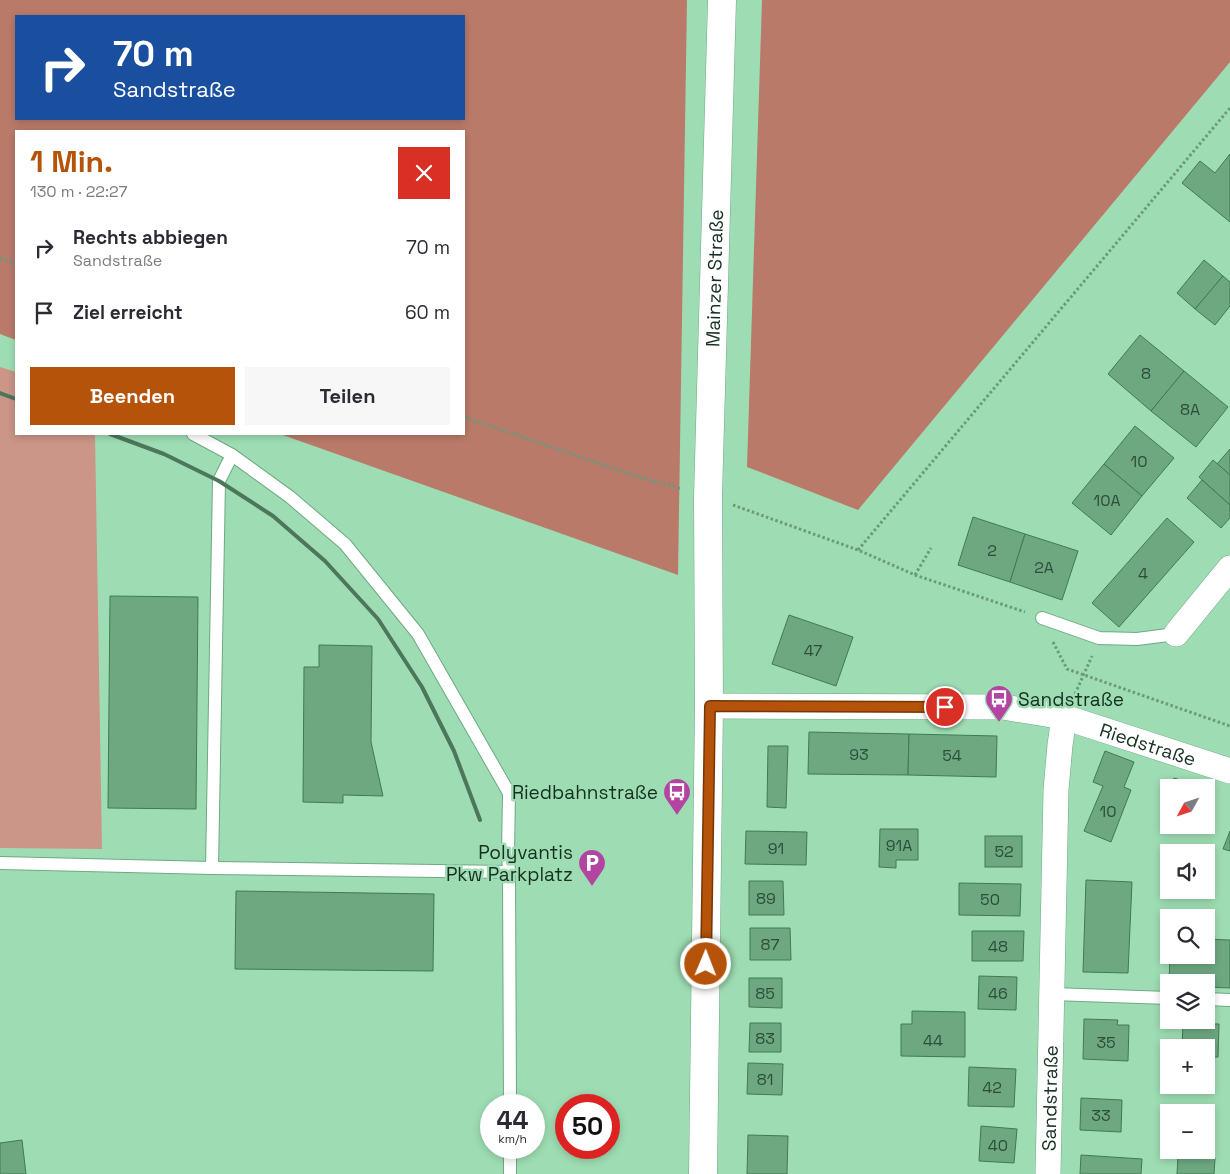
<!DOCTYPE html>
<html lang="de">
<head>
<meta charset="utf-8">
<style>
	:root { --surface:#fff; --page:#f7f7f7; --text:#2b2b33; --muted:#7c7c81; --accent:#b45309 }
	body { margin:0; font-family:"Space Grotesk",sans-serif; background:var(--page); color:var(--text); height:100vh; display:flex; flex-direction:column; font-size:19px; white-space:nowrap }
	* { box-sizing:border-box; margin:0 }
	p { font-size:16px; color:var(--muted) }
	.icon { flex:none; width:28px; height:28px; fill:none; stroke:currentColor; stroke-width:2; stroke-linecap:round; stroke-linejoin:round }
	.map { position:relative; flex:1; overflow:hidden }
	.sheet { position:absolute; left:15px; top:130px; width:450px; height:305px; display:flex; flex-direction:column; background:var(--surface); border-radius:0px; box-shadow:0 2px 8px #0003 }
	.sheet>* { flex:none }
	.hud { position:absolute; left:15px; top:15px; width:450px; height:105px; border-radius:0px; box-shadow:0 2px 8px #0003; background:#1a4fa0; color:#fff; overflow:hidden }
	.needle { width:32px; rotate:230deg }
	.controls { position:absolute; left:1160px; top:779px; display:grid; gap:10px }
	.controls a { display:grid; place-items:center; width:55px; height:55px; border-radius:0px; background:var(--surface); box-shadow:0 2px 8px #0003; font-size:25px }
	.speed { position:absolute; left:480px; top:1094px; display:flex; gap:10px; font-size:25px; font-weight:700; text-align:center }
	.speed>* { display:grid; place-content:center; width:65px; height:65px; border-radius:50%; background:var(--surface); box-shadow:0 2px 8px #0003; line-height:1 }
	.speed small { font-size:12px; font-weight:400 }
	.speed .limit { border:8px solid #d22; background:#fff; color:#111 }
	.pin { position:absolute; display:grid; place-items:center; width:42px; height:42px; color:#fff; margin:-21px; border:2px solid #fff; border-radius:50%; box-shadow:0 1px 5px #0007 }
	.me { position:absolute; width:55px; margin:-28px; rotate:1deg; stroke-linejoin:round; filter:drop-shadow(0 0 4px #0008) }
	.turn { display:flex; align-items:center; gap:18px; height:105px; padding:0 15px; font-size:22px }
	.turn .icon { width:65px; height:65px; stroke-width:2.5 }
	.turn b { display:block; font-size:35px; line-height:42px }
	.round { display:grid; place-items:center; flex:none; width:52px; height:52px; border-radius:0px; background:var(--page) }
	.headline { display:flex; align-items:center; justify-content:space-between; height:85px; padding:0 15px }
	h1 { font-size:30px; font-weight:700; line-height:38px; color:var(--accent) }
	.button { display:flex; gap:10px; margin-top:auto; padding:10px 15px }
	.button a { flex:1; height:58px; border-radius:0px; background:var(--accent); color:#fff; font-size:20px; font-weight:700; line-height:58px; text-align:center }
	.button a+a { background:var(--page); color:var(--text) }
	ul { padding:0; list-style:none }
	li { display:flex; align-items:center; gap:15px; height:65px; padding:0 15px }
	li div { flex:1 }
	li b { display:block; font-size:19px }
	li em { font-style:normal }
	.map>svg:first-child { display:block }
</style>
</head>
<body>
<div class="map">
<svg width="1230" height="1174" viewBox="0 0 1230 1174">
	<rect width="100%" height="100%" fill="#9eddb3"/>
	<polygon fill="#cb9588" points="0,367 16,372 16,434 95,434 102,849 0,848"/>
	<g fill="#ba7a6a" fill-rule="evenodd">
		<path d="M0,0h687l-9,575 -398,-141h184v-303h-448v209l-16,-6zM16,16h448v103h-448z"/>
		<polygon points="762,0 1230,0 1230,62 858,510 747,467"/>
	</g>
	<g fill="#6da881" stroke="#3e7b55">
		<polygon points="1230,154 1230,222 1182,183 1200,161 1215,173"/>
		<polygon points="1204,260 1223,276 1195,309 1177,293"/>
		<polygon points="1223,276 1230,282 1230,306 1215,325 1195,309"/>
		<polygon points="1140,335 1184,371 1151,411 1108,374"/>
		<polygon points="1184,371 1228,407 1196,447 1151,411"/>
		<polygon points="1135,426 1174,458 1142,496 1104,464"/>
		<polygon points="1230,449 1230,475 1217,464"/>
		<polygon points="1213,460 1230,475 1230,505 1199,477"/>
		<polygon points="1104,464 1142,496 1111,535 1072,503"/>
		<polygon points="1202,480 1230,505 1230,518 1221,528 1187,498"/>
		<polygon points="973,517 1025,534 1010,582 958,565"/>
		<polygon points="1167,518 1194,542 1119,627 1092,603"/>
		<polygon points="1025,534 1078,551 1062,600 1010,582"/>
		<polygon points="110,596 198,597 196,809 108,808"/>
		<polygon points="789,615 853,637 836,686 772,664"/>
		<polygon points="319,645 372,646 371,742 383,796 343,795 343,803 303,802 304,667 319,667"/>
		<polygon points="809,732 909,734 908,775 808,774"/>
		<polygon points="909,734 997,736 996,777 908,775"/>
		<polygon points="768,746 788,746 786,808 767,807"/>
		<polygon points="1105,751 1134,762 1124,787 1131,790 1111,842 1084,831 1103,786 1093,782"/>
		<polygon points="1174,778 1203,787 1203,788 1171,788"/>
		<polygon points="1169,794 1169,814 1163,812"/>
		<polygon points="1206,805 1211,806 1206,821"/>
		<polygon points="880,829 918,829 918,860 896,860 896,868 879,867"/>
		<polygon points="746,831 807,832 806,865 745,864"/>
		<polygon points="1230,831 1230,851 1223,849"/>
		<rect x="985" y="836" width="37" height="31"/>
		<polygon points="1086,880 1132,882 1128,973 1083,972"/>
		<polygon points="749,881 783,881 784,915 749,915"/>
		<polygon points="959,883 1021,884 1020,916 959,915"/>
		<polygon points="236,891 434,894 433,971 235,969"/>
		<polygon points="750,928 790,928 791,960 750,960"/>
		<polygon points="972,931 1024,931 1023,961 972,961"/>
		<polygon points="1206,939 1230,940 1230,988 1206,987 1206,982 1169,982 1170,955 1206,955"/>
		<polygon points="979,976 1017,977 1016,1010 978,1009"/>
		<polygon points="749,978 782,978 782,1008 749,1007"/>
		<polygon points="912,1011 965,1012 965,1057 901,1056 901,1024 912,1024"/>
		<polygon points="1084,1019 1118,1020 1117,1025 1129,1025 1128,1061 1083,1059"/>
		<polygon points="750,1023 781,1023 781,1052 749,1052"/>
		<polygon points="1183,1023 1219,1024 1218,1057 1206,1057 1206,1048 1182,1048"/>
		<polygon points="748,1063 783,1064 782,1095 747,1094"/>
		<polygon points="969,1067 1016,1069 1014,1107 968,1106"/>
		<polygon points="1081,1098 1122,1100 1121,1132 1080,1130"/>
		<polygon points="981,1126 1017,1129 1014,1163 979,1161"/>
		<polygon points="748,1135 788,1136 787,1174 747,1174"/>
		<polygon points="22,1140 26,1174 0,1174 0,1143"/>
		<polygon points="1081,1155 1142,1159 1141,1174 1080,1174"/>
		<polygon points="1178,1156 1215,1158 1214,1174 1177,1174"/>
	</g>
	<g fill="none" stroke-linecap="round" stroke-linejoin="round">
		<defs>
			<g id="service">
				<polyline points="193,434 232,455 290,497 345,544 418,634 509,793 508,854 509,872"/>
				<polyline points="1042,618 1099,638 1137,639 1176,634"/>
				<polyline points="0,863 212,868 509,872 510,1105"/>
				<polyline points="212,868 219,481 232,455"/>
				<polyline points="1052,994 1169,998"/>
				<polyline points="1206,999 1230,1000"/>
				<polyline points="510,1148 510,1174"/>
			</g>
			<g id="minor">
				<polyline points="1176,634 1230,568"/>
				<path id="s1" d="M709,706l294,1 61,10 166,54"/>
				<path id="s2" d="M1048,1174l8,-384 4,-45 4,-28"/>
			</g>
			<g id="secondary">
				<path id="s3" d="M703,1174l6,-468 -1,-210 14,-496"/>
			</g>
		</defs>
		<use href="#service" stroke="#6daa82" stroke-width="14"/>
		<use href="#minor" stroke="#6daa82" stroke-width="26"/>
		<use href="#secondary" stroke="#6daa82" stroke-width="29"/>
		<g stroke="#699a7a" stroke-width="3" stroke-dasharray="2.5 2.5" stroke-linecap="butt">
			<polyline points="0,258 16,263"/>
			<polyline points="464,417 636,476 682,489"/>
			<polyline points="733,505 858,550 915,575 1025,612"/>
			<polyline points="858,550 1230,108"/>
			<polyline points="915,575 931,548"/>
			<polyline points="1053,642 1067,669 1230,726"/>
			<polyline points="1075,694 1092,656"/>
		</g>
		<use href="#service" stroke="#fff" stroke-width="12"/>
		<use href="#minor" stroke="#fff" stroke-width="25"/>
		<use href="#secondary" stroke="#fff" stroke-width="28"/>
		<g stroke="#4d775c" stroke-width="4">
			<polyline points="0,393 16,399"/>
			<polyline points="110,434 164,454 219,481 273,516 325,561 378,619 422,687 454,751 480,820"/>
		</g>
	</g>
	<g fill="none" stroke-linecap="round" stroke-linejoin="round">
		<defs>
			<polyline id="route" points="706,964 710,706 945,707"/>
		</defs>
		<use href="#route" stroke="#753606" stroke-width="12"/>
		<use href="#route" stroke="#b45309" stroke-width="9"/>
	</g>
	<defs>
		<symbol id="bus-pin" viewBox="-11 -11 22 30"><path d="M0 17L-7.5 6A9.5 9.5 0 1 1 7.5 6Z" fill="#b444a1" stroke="#9eddb3"/><path d="M-5-6H5V4H4V6H2V4H-2V6H-4V4H-5ZM-3.5-4V0h7V-4ZM-3.5 1.2v1.5H-2V1.2ZM2 1.2v1.5H3.5V1.2Z" fill="#fff"/></symbol>
		<symbol id="parking-pin" viewBox="-11 -11 22 30"><path d="M0 17L-7.5 6A9.5 9.5 0 1 1 7.5 6Z" fill="#b444a1" stroke="#9eddb3"/><path d="M-3.5-5.5H1a3.5 3.5 0 0 1 0 7H-1V5.5H-3.5ZM-1-3.4V-.6H.8a1.4 1.4 0 0 0 0-2.8Z" fill="#fff"/></symbol>
	</defs>
	<g fill-rule="evenodd">
		<use href="#bus-pin" x="983" y="683" width="32" height="43"/>
		<use href="#bus-pin" x="661" y="776" width="32" height="43"/>
		<use href="#parking-pin" x="576" y="847" width="32" height="43"/>
	</g>
	<g text-anchor="middle" stroke-width="5" stroke-linejoin="round" paint-order="stroke">
		<g font-size="16" fill="#2c4e38">
			<text x="1146" y="379">8</text>
			<text x="1190" y="415">8A</text>
			<text x="1139" y="467">10</text>
			<text x="1107" y="506">10A</text>
			<text x="992" y="556">2</text>
			<text x="1044" y="573">2A</text>
			<text x="1143" y="579">4</text>
			<text x="813" y="656">47</text>
			<text x="859" y="760">93</text>
			<text x="952" y="761">54</text>
			<text x="1108" y="817">10</text>
			<text x="899" y="851">91A</text>
			<text x="776" y="854">91</text>
			<text x="1004" y="857">52</text>
			<text x="766" y="904">89</text>
			<text x="990" y="905">50</text>
			<text x="770" y="950">87</text>
			<text x="998" y="952">48</text>
			<text x="765" y="999">85</text>
			<text x="998" y="999">46</text>
			<text x="765" y="1044">83</text>
			<text x="933" y="1046">44</text>
			<text x="1106" y="1048">35</text>
			<text x="765" y="1085">81</text>
			<text x="992" y="1093">42</text>
			<text x="1101" y="1121">33</text>
			<text x="998" y="1151">40</text>
		</g>
		<g font-size="19" fill="#163020" stroke="#9eddb3">
			<text dy="7" stroke="none"><textPath href="#s3" startOffset="896">Mainzer Straße</textPath></text>
			<text dy="7" stroke="none"><textPath href="#s1" startOffset="444">Riedstraße</textPath></text>
			<text dy="7" stroke="none"><textPath href="#s2" startOffset="76">Sandstraße</textPath></text>
		</g>
		<g font-size="19" fill="#163020" stroke="#9eddb3" text-anchor="end">
			<text x="1018" y="706" text-anchor="start">Sandstraße</text>
			<text x="658" y="799">Riedbahnstraße</text>
			<text x="573" y="859">Polyvantis<tspan x="573" dy="22">Pkw Parkplatz</tspan></text>
		</g>
	</g>
</svg>
<div class="controls">
<a><svg class="needle" viewBox="-14 -14 28 28"><path d="M0-13l5 13h-10z" fill="#e53935"/><path d="M0 13l5-13h-10z" fill="#7c7c81"/></svg></a>
<a><svg class="icon" aria-label="sound" viewBox="0 0 24 24"><path d="M4 9h4l5-4v14l-5-4H4zM17 9q2 3 0 6"/></svg></a>
<a><svg class="icon" aria-label="search" viewBox="0 0 24 24"><circle cx="10" cy="10" r="6"/><path d="M15 15l6 6"/></svg></a>
<a><svg class="icon" aria-label="layers" viewBox="0 0 24 24"><path d="M12 4l9 5-9 5-9-5zM3 14l9 5 9-5"/></svg></a>
<a>+</a>
<a>−</a>
</div>
<div class="speed"><div>44<small>km/h</small></div><div class="limit">50</div></div>
<div class="pin" style="left:945px;top:707px;background:#d93025"><svg class="icon" aria-label="arrive" viewBox="0 0 24 24"><path d="M6 21V4h12l-3 4 3 4H6"/></svg></div>
<svg class="me" style="left:706px;top:964px" viewBox="-20 -20 40 40"><circle r="17" fill="#b45309" stroke="#fff" stroke-width="3"/><path d="M0-11L8 9 0 5-8 9z" fill="#fff"/></svg>
<div class="hud">
<div class="turn"><svg class="icon" aria-label="right" viewBox="0 0 24 24"><path d="M7 20v-9h11M14 6l5 5-5 5"/></svg><div><b>70 m</b>Sandstraße</div></div>
</div>
<section class="sheet">
<div class="headline"><div><h1>1 Min.</h1><p>130 m · 22:27</p></div><a class="round" style="background:#d93025;color:#fff"><svg class="icon" aria-label="close" viewBox="0 0 24 24"><path d="M6 6l12 12M18 6L6 18"/></svg></a></div>
<ul>
<li><svg class="icon" aria-label="right" viewBox="0 0 24 24"><path d="M7 20v-9h11M14 6l5 5-5 5"/></svg><div><b>Rechts abbiegen</b><p>Sandstraße</p></div><em>70 m</em></li>
<li><svg class="icon" aria-label="arrive" viewBox="0 0 24 24"><path d="M6 21V4h12l-3 4 3 4H6"/></svg><div><b>Ziel erreicht</b></div><em>60 m</em></li>
</ul>
<div class="button"><a>Beenden</a><a>Teilen</a></div>
</section>
</div>
</body>
</html>
